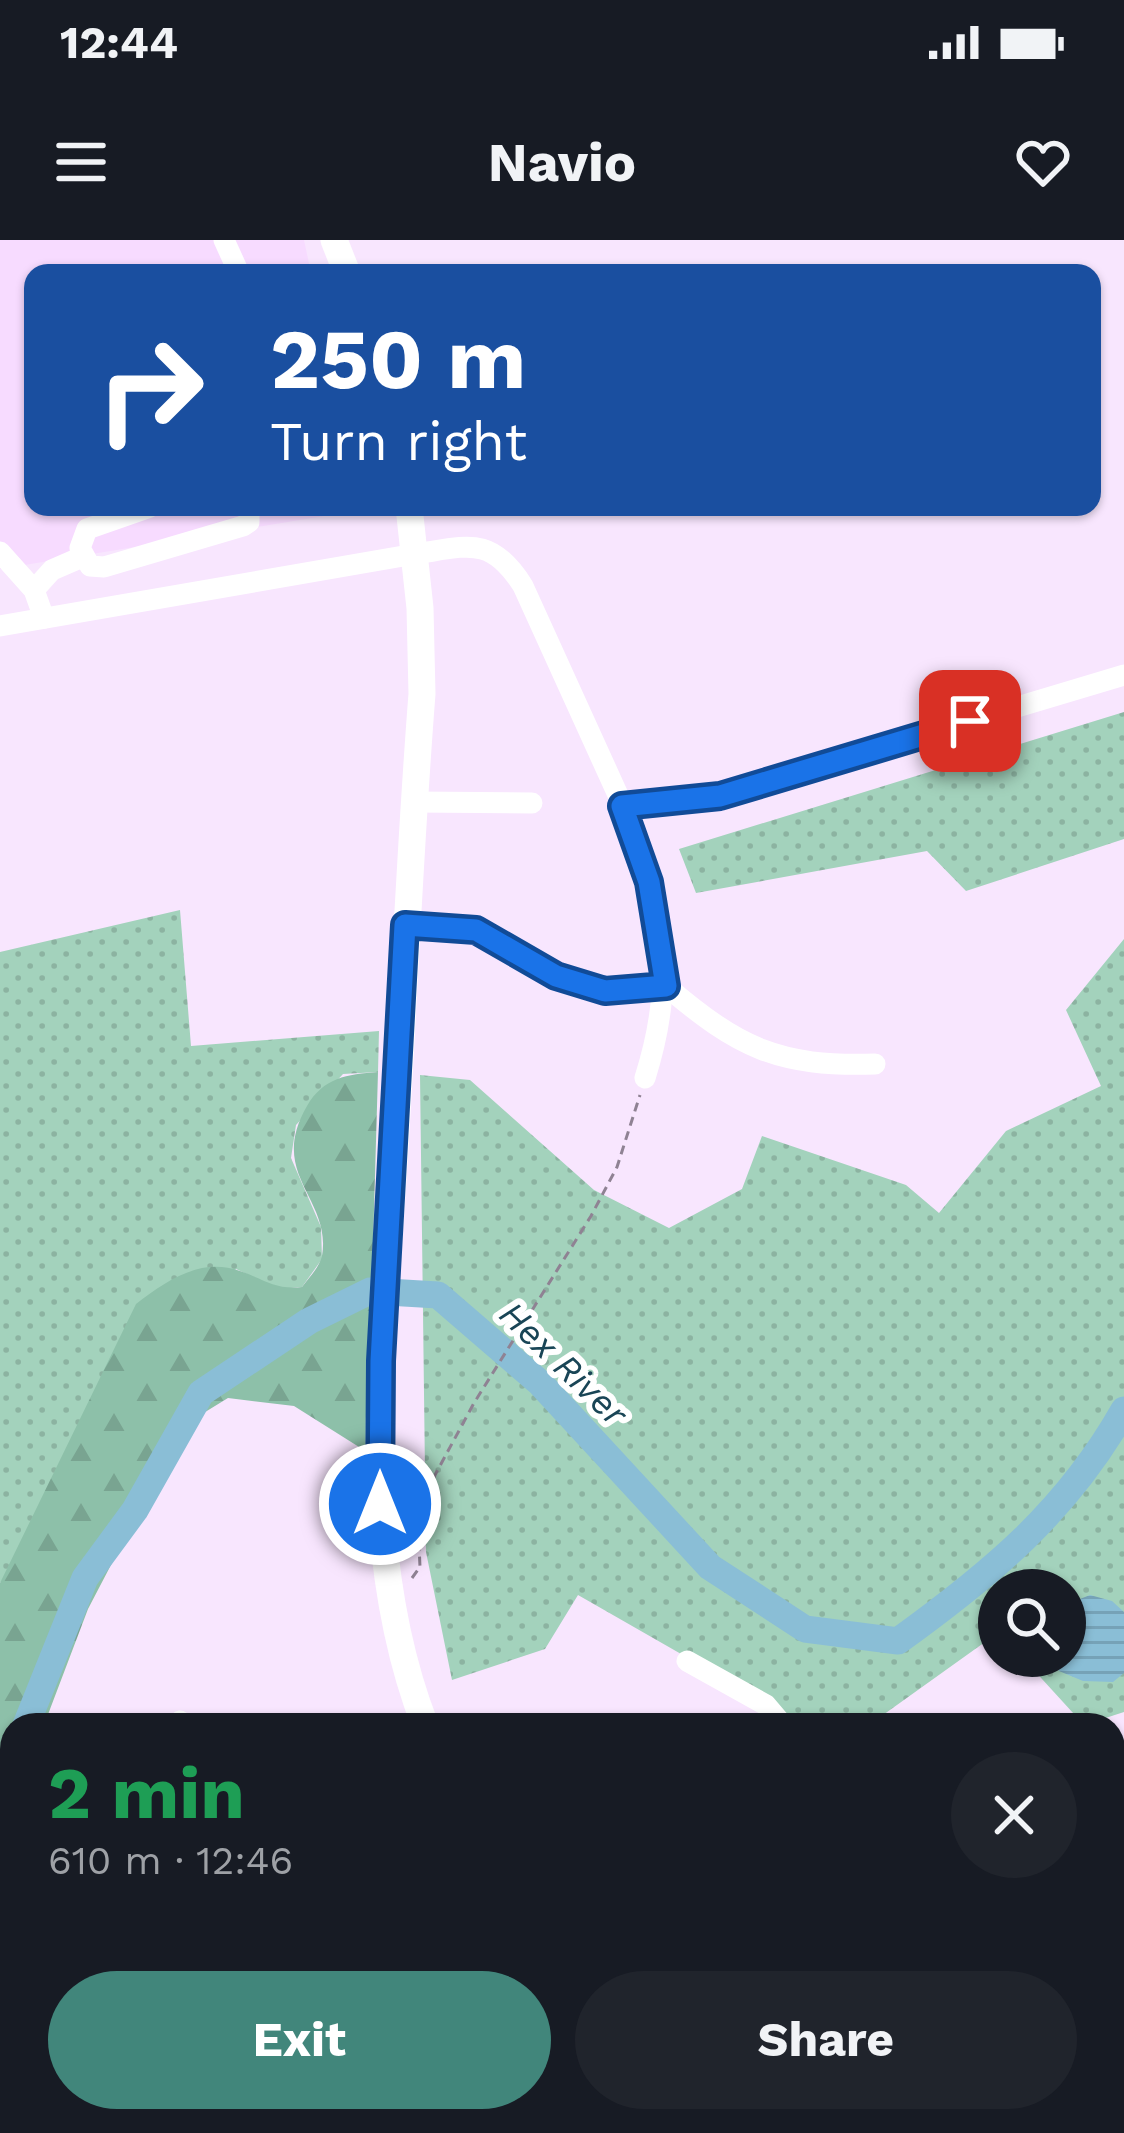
<!DOCTYPE html>
<html lang="en">
<head>
<meta charset="utf-8">
<style>
	:root { --surface:#171b24; --page:#20242c; --text:#f1f3f6; --muted:#9ea1a6; --accent:#41867b }
	body { margin:0; font-family:"Work Sans",sans-serif; background:var(--page); color:var(--text); height:100vh; display:flex; flex-direction:column; font-size:45px; white-space:nowrap }
	* { box-sizing:border-box; margin:0 }
	p { font-size:39px; color:var(--muted) }
	.icon { flex:none; width:66px; height:66px; fill:none; stroke:currentColor; stroke-width:2; stroke-linecap:round; stroke-linejoin:round }
	.map { position:relative; flex:1; overflow:hidden }
	.sheet { position:absolute; left:0px; top:1473px; width:1125px; height:420px; display:flex; flex-direction:column; background:var(--surface); border-radius:36px 36px 0 0; box-shadow:0 3px 9px #0004 }
	.sheet>* { flex:none }
	.banner { position:absolute; left:24px; top:24px; width:1077px; height:252px; border-radius:24px; box-shadow:0 3px 9px #0004; background:#1a4fa0; color:#fff; overflow:hidden }
	.buttons { position:absolute; left:978px; top:1329px; display:grid; gap:24px }
	.buttons a { display:grid; place-items:center; width:108px; height:108px; border-radius:50%; background:var(--surface); box-shadow:0 3px 9px #0004; font-size:60px }
	.pin { position:absolute; display:grid; place-items:center; width:102px; height:102px; color:#fff; margin:-51px; border-radius:24px; box-shadow:0 6px 18px #0006 }
	.me { position:absolute; width:132px; margin:-66px; rotate:0deg; stroke-linejoin:round; filter:drop-shadow(0 0 9px #0008) }
	.turn { display:flex; align-items:center; gap:42px; height:252px; padding:0 48px; font-size:54px }
	.turn .icon { width:156px; height:156px; stroke-width:2.5 }
	.turn b { display:block; font-size:84px; line-height:102px }
	.round { display:grid; place-items:center; flex:none; width:126px; height:126px; border-radius:63px; background:var(--page) }
	.summary { display:flex; align-items:center; justify-content:space-between; height:204px; padding:0 48px }
	h1 { font-size:72px; font-weight:700; line-height:90px; color:#1e9e55 }
	.action { display:flex; gap:24px; margin-top:auto; padding:24px 48px }
	.action a { flex:1; height:138px; border-radius:72px; background:var(--accent); color:#fff; font-size:48px; font-weight:700; line-height:138px; text-align:center }
	.action a+a { background:var(--page); color:var(--text) }
	.status { display:flex; justify-content:space-between; align-items:center; height:84px; padding:0 60px; background:var(--surface); direction:ltr }
	.status svg { height:33px; fill:currentColor }
	header { display:flex; justify-content:space-between; align-items:center; height:156px; padding:0 48px; background:var(--surface); font-size:54px; font-weight:700 }
	.map>svg:first-child { display:block }
</style>
</head>
<body>
<div class="status"><b>12:44</b><svg viewBox="0 0 49 12"><path d="M0 12V9h3v3zM5 12V6h3v6zM10 12V3h3v9zM15 12V0h3v12zM26 1h20v11H26zM47 4h2v5h-2z"/></svg></div>
<header><svg class="icon" aria-label="menu" viewBox="0 0 24 24"><path d="M4 6h16M4 12h16M4 18h16"/></svg>Navio<svg class="icon" aria-label="heart" viewBox="0 0 24 24"><path d="M12 20l-8-8c-3-5 5-10 8-4 3-6 11-1 8 4z"/></svg></header>
<div class="map">
<svg width="1124" height="1893" viewBox="0 0 1124 1893">
	<defs>
		<pattern id="grass-dots" width="8" height="8" patternUnits="userSpaceOnUse" patternTransform="scale(3)"><rect width="8" height="8" fill="#a3d2bc"/><path d="M2 2h.1M6 6h.1" fill="none" stroke="#8cb3a1" stroke-width="1.8" stroke-linecap="round"/></pattern>
		<pattern id="forest-firs" width="22" height="20" patternUnits="userSpaceOnUse" patternTransform="scale(3)"><rect width="22" height="20" fill="#8dc0a9"/><path d="M5 1l3.5 6h-7zM16 11l3.5 6h-7z" fill="#79a491"/></pattern>
		<pattern id="water-rules" width="6" height="5" patternUnits="userSpaceOnUse" patternTransform="scale(3)"><rect width="6" height="5" fill="#8abed6"/><path d="M0 2.5h6" fill="none" stroke="#76a2b7"/></pattern>
	</defs>
	<rect width="100%" height="100%" fill="#f8e6fe"/>
	<polygon fill="#f7dbff" points="0,0 304,0 311,33 33,33 33,267 354,267 355,271 0,329"/>
	<g fill="url(#grass-dots)">
		<polygon points="1124,472 1124,599 966,651 927,611 696,653 679,609"/>
		<polygon points="180,670 191,806 379,791 378,832 343,834 296,885 291,918 321,987 322,1019 302,1047 279,1049 236,1029 0,1343 0,712"/>
		<polygon points="1124,699 1124,1472 1084,1485 1021,1416 1065,1416 1065,1350 999,1350 999,1392 869,1485 805,1485 578,1355 545,1409 452,1440 426,1312 420,835 470,840 594,950 669,988 742,949 762,896 906,945 939,973 1006,891 1101,846 1066,770"/>
	</g>
	<path fill="url(#forest-firs)" d="M378,832l-11,380 -73,-46 -66,-8 -44,27 -96,184 -44,116h-32v396h65l1,12h-78v-550l136,-279c30,-23 64,-47 104,-33 24,8 35,19 62,16 7,-9 18,-21 20,-31 10,-58 -55,-81 -15,-150 16,-28 40,-32 71,-34z"/>
	<polygon fill="url(#water-rules)" points="1090,1355 1112,1361 1124,1372 1124,1433 1113,1442 1083,1441 1059,1431 1053,1416 1065,1416 1065,1365"/>
	<g fill="none" stroke-linecap="round" stroke-linejoin="round">
		<g stroke="#8abed6" stroke-width="27">
			<path d="M26,1485l59,-147 50,-68 66,-117 108,-72 61,-30 68,4 102,88 170,184 95,62 93,12c93,-67 169,-130 226,-231"/>
			<polyline points="12,1548 12,1573"/>
			<polyline points="19,1893 20,1881"/>
		</g>
	</g>
	<g fill="#e1bbc5">
		<polygon points="804,1881 945,1881 968,1893 797,1893"/>
		<polygon points="987,1881 1049,1881 1072,1893 980,1893"/>
	</g>
	<g fill="none" stroke-linecap="round" stroke-linejoin="round">
		<polyline stroke="#8f8293" stroke-width="3" stroke-dasharray="9 6" stroke-linecap="butt" points="412,1338 420,1327 418,1282 435,1235 474,1163 591,976 617,927 640,855"/>
		<g stroke="#fff" stroke-width="21">
			<polyline points="224,0 239,33"/>
			<polyline points="150,267 87,289 80,308 90,326 104,327 243,286 249,282 249,267"/>
			<polyline points="0,312 34,350 44,378"/>
			<polyline points="34,350 52,330 82,317"/>
			<path d="M0,386l415,-72c53,-8 76,-19 108,32l100,220 97,-10 404,-121"/>
			<polyline points="413,562 532,563"/>
			<path d="M623,566c36,104 56,163 22,272"/>
			<polyline points="405,685 476,690 556,737 605,751 666,746"/>
			<path d="M666,746c73,62 112,81 209,78"/>
			<polyline points="687,1421 766,1465 783,1485"/>
			<polyline points="180,1481 185,1485"/>
			<polyline points="774,1893 778,1881"/>
		</g>
		<g stroke="#fff" stroke-width="27">
			<polyline points="334,0 347,33"/>
			<path d="M409,267l11,101 2,86c-12,151 -18,303 -27,454 -11,191 -41,394 30,577"/>
			<polyline points="637,1881 643,1893"/>
		</g>
	</g>
	<g fill="none" stroke-linecap="round" stroke-linejoin="round">
		<defs>
			<polyline id="route" points="380,1264 381,1121 405,685 476,690 556,736 605,751 666,746 649,642 622,566 720,556 970,481"/>
		</defs>
		<use href="#route" stroke="#114b97" stroke-width="30"/>
		<use href="#route" stroke="#1a73e8" stroke-width="21"/>
	</g>
	<g text-anchor="middle" stroke-width="12" stroke-linejoin="round" paint-order="stroke">
		<g font-size="36" font-style="italic" fill="#194556" stroke="#fff">
			<text transform="translate(564 1123) rotate(44)" y="13">Hex River</text>
		</g>
	</g>
</svg>
<div class="buttons">
<a><svg class="icon" aria-label="search" viewBox="0 0 24 24"><circle cx="10" cy="10" r="6"/><path d="M15 15l6 6"/></svg></a>
</div>
<div class="pin" style="left:970px;top:481px;background:#d93025"><svg class="icon" aria-label="arrive" viewBox="0 0 24 24"><path d="M6 21V4h12l-3 4 3 4H6"/></svg></div>
<svg class="me" style="left:380px;top:1264px" viewBox="-20 -20 40 40"><circle r="17" fill="#1a73e8" stroke="#fff" stroke-width="3"/><path d="M0-11L8 9 0 5-8 9z" fill="#fff"/></svg>
<div class="banner">
<div class="turn"><svg class="icon" aria-label="right" viewBox="0 0 24 24"><path d="M7 20v-9h11M14 6l5 5-5 5"/></svg><div><b>250 m</b>Turn right</div></div>
</div>
<section class="sheet">
<div class="summary"><div><h1>2 min</h1><p>610 m · 12:46</p></div><a class="round"><svg class="icon" aria-label="close" viewBox="0 0 24 24"><path d="M6 6l12 12M18 6L6 18"/></svg></a></div>
<div class="action"><a>Exit</a><a>Share</a></div>
</section>
</div>
</body>
</html>
